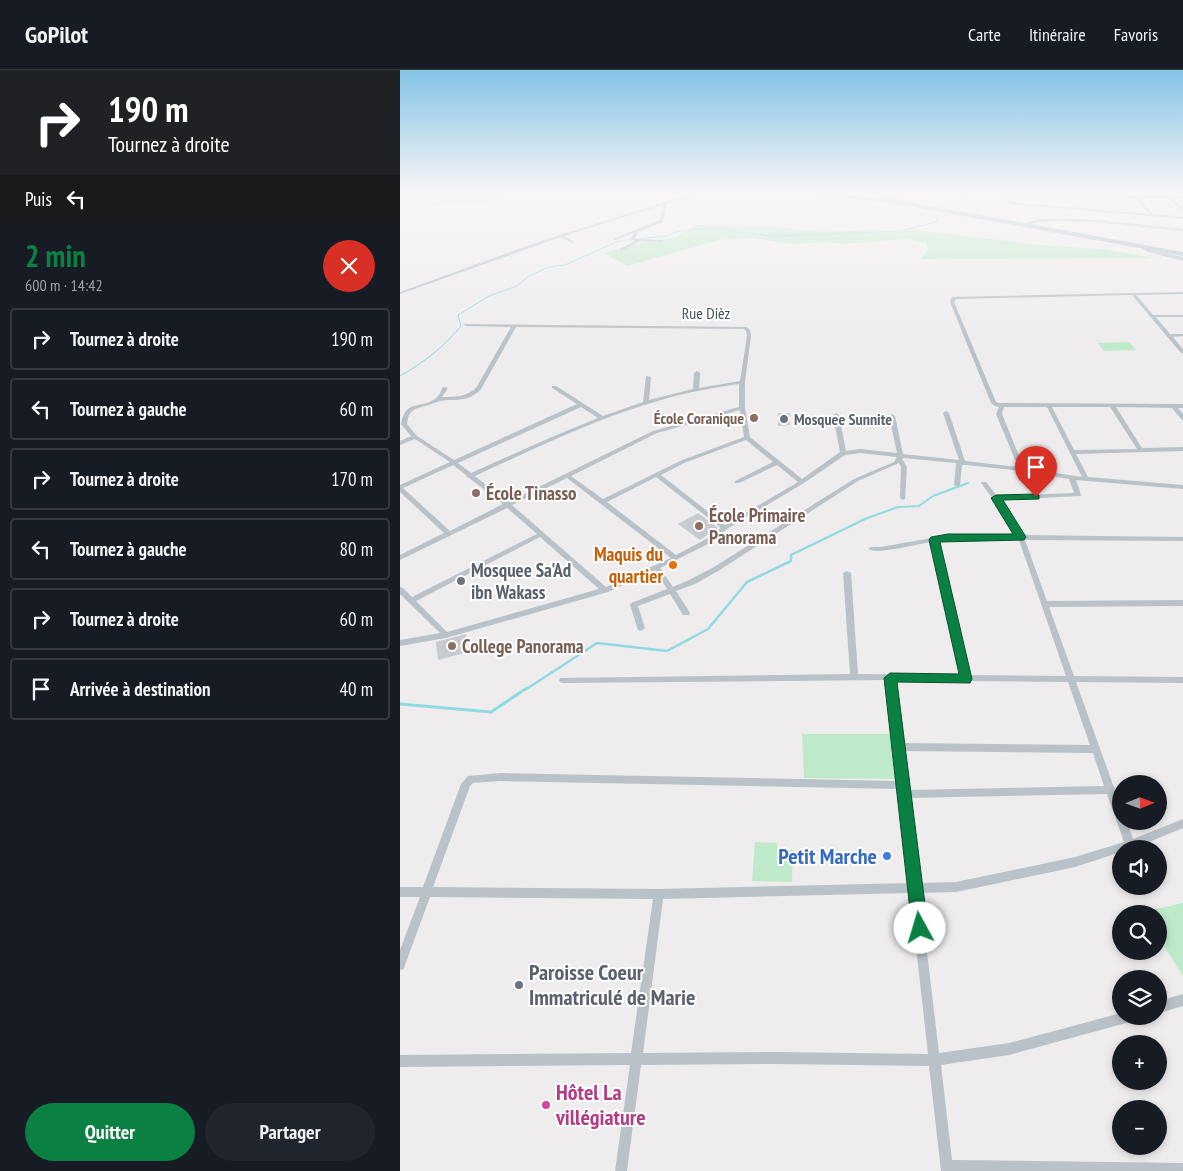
<!DOCTYPE html>
<html lang="fr">
<head>
<meta charset="utf-8">
<style>
	:root { --surface:#171b24; --page:#20242c; --text:#f1f3f6; --muted:#9ea1a6; --line:#363941; --accent:#0b8043 }
	body { margin:0; font-family:"PT Sans Narrow",sans-serif; background:var(--page); color:var(--text); height:100vh; display:flex; flex-direction:column; font-size:19px; white-space:nowrap }
	* { box-sizing:border-box; margin:0 }
	p { font-size:16px; color:var(--muted) }
	.icon { flex:none; width:28px; height:28px; fill:none; stroke:currentColor; stroke-width:2; stroke-linecap:round; stroke-linejoin:round }
	.map { position:relative; flex:1; overflow:hidden }
	.drawer { display:flex; flex-direction:column; background:var(--surface); width:400px }
	.drawer>* { flex:none }
	.banner { background:#202124; color:#fff; overflow:hidden }
	.needle { width:32px; rotate:89deg }
	.buttons { position:absolute; left:712px; top:705px; display:grid; gap:10px }
	.buttons a { display:grid; place-items:center; width:55px; height:55px; border-radius:50%; background:var(--surface); box-shadow:0 2px 8px #0003; font-size:25px }
	.pin { position:absolute; display:grid; place-items:center; width:42px; height:42px; color:#fff; margin:-51px -21px; border-radius:50% 50% 50% 0; rotate:-45deg; box-shadow:0 0 5px #0007 }
	.pin .icon { rotate:45deg }
	.me { position:absolute; width:55px; margin:-28px; rotate:354deg; stroke-linejoin:round; filter:drop-shadow(0 0 4px #0008) }
	.turn { display:flex; align-items:center; gap:18px; height:105px; padding:0 25px; font-size:22px }
	.turn .icon { width:65px; height:65px; stroke-width:2.5 }
	.turn b { display:block; font-size:35px; line-height:42px }
	.then { display:flex; align-items:center; height:48px; padding:0 25px; background:#0003; gap:10px; font-size:19px }
	.round { display:grid; place-items:center; flex:none; width:52px; height:52px; border-radius:26px; background:var(--page) }
	.summary { display:flex; align-items:center; justify-content:space-between; height:85px; padding:0 25px }
	h1 { font-size:30px; font-weight:800; line-height:38px; color:var(--accent) }
	.primary-button { display:flex; gap:10px; margin-top:auto; padding:10px 25px }
	.primary-button a { flex:1; height:58px; border-radius:30px; background:var(--accent); color:#fff; font-size:20px; font-weight:800; line-height:58px; text-align:center }
	.primary-button a+a { background:var(--page); color:var(--text) }
	ul { padding:0; list-style:none }
	li { display:flex; align-items:center; gap:15px; height:62px; margin:0 10px 8px; padding:0 15px; border:2px solid var(--line); border-radius:5px }
	li div { flex:1 }
	li b { display:block; font-size:19px }
	li em { font-style:normal }
	header { display:flex; align-items:center; gap:30px; box-sizing:border-box; height:70px; padding:0 25px; background:var(--surface); border-bottom:1px solid var(--line) }
	header strong { font-size:24px }
	nav { display:flex; gap:28px; margin-inline-start:auto; font-size:18px }
	main { display:flex; flex:1; min-height:0 }
	.map>svg:first-child { display:block }
</style>
</head>
<body>
<header>
<strong>GoPilot</strong>
<nav><a>Carte</a><a>Itinéraire</a><a>Favoris</a></nav>
</header>
<main>
<section class="drawer">
<div class="banner">
<div class="turn"><svg class="icon" aria-label="right" viewBox="0 0 24 24"><path d="M7 20v-9h11M14 6l5 5-5 5"/></svg><div><b>190 m</b>Tournez à droite</div></div>
<div class="then">Puis<svg class="icon" aria-label="left" viewBox="0 0 24 24"><path d="M17 20v-9H6M10 6l-5 5 5 5"/></svg></div>
</div>
<div class="summary"><div><h1>2 min</h1><p>600 m · 14:42</p></div><a class="round" style="background:#d93025;color:#fff"><svg class="icon" aria-label="close" viewBox="0 0 24 24"><path d="M6 6l12 12M18 6L6 18"/></svg></a></div>
<ul>
<li><svg class="icon" aria-label="right" viewBox="0 0 24 24"><path d="M7 20v-9h11M14 6l5 5-5 5"/></svg><div><b>Tournez à droite</b></div><em>190 m</em></li>
<li><svg class="icon" aria-label="left" viewBox="0 0 24 24"><path d="M17 20v-9H6M10 6l-5 5 5 5"/></svg><div><b>Tournez à gauche</b></div><em>60 m</em></li>
<li><svg class="icon" aria-label="right" viewBox="0 0 24 24"><path d="M7 20v-9h11M14 6l5 5-5 5"/></svg><div><b>Tournez à droite</b></div><em>170 m</em></li>
<li><svg class="icon" aria-label="left" viewBox="0 0 24 24"><path d="M17 20v-9H6M10 6l-5 5 5 5"/></svg><div><b>Tournez à gauche</b></div><em>80 m</em></li>
<li><svg class="icon" aria-label="right" viewBox="0 0 24 24"><path d="M7 20v-9h11M14 6l5 5-5 5"/></svg><div><b>Tournez à droite</b></div><em>60 m</em></li>
<li><svg class="icon" aria-label="arrive" viewBox="0 0 24 24"><path d="M6 21V4h12l-3 4 3 4H6"/></svg><div><b>Arrivée à destination</b></div><em>40 m</em></li>
</ul>
<div class="primary-button"><a>Quitter</a><a>Partager</a></div>
</section>
<div class="map">
<svg width="783" height="1101" viewBox="0 0 783 1101">
	<rect width="100%" height="100%" fill="#efeced"/>
	<g fill="#beeaca">
		<polygon points="0,123 105,123 94,133 0,136"/>
		<polygon points="295,155 376,157 423,162 472,160 523,161 640,175 701,179 755,188 522,189 528,179 526,173 506,169 443,174 428,172 392,174 352,168 322,169 227,196 204,183 231,175 277,167"/>
		<polygon points="729,272 736,280 704,281 698,273"/>
		<polygon points="402,664 490,664 496,709 404,708"/>
		<polygon points="355,772 377,773 377,780 393,780 392,812 352,811"/>
		<polygon points="783,833 783,906 759,868 759,844 742,842"/>
	</g>
	<g fill="none" stroke-linecap="round" stroke-linejoin="round">
		<path stroke="#8fdae3" stroke-width="1" d="M0,306c23,-13 44,-29 61,-50l-3,-11 31,-19 28,-10 12,-10 20,-9 16,-2 51,-23 10,-2 42,-4 8,-4 34,-4 62,8 128,-5 36,-9 2,-4"/>
		<polyline stroke="#8fdae3" stroke-width="2" points="462,450 498,437 519,436 533,426 568,413"/>
		<polyline stroke="#8fdae3" stroke-width="2.5" points="125,620 197,573 267,581 308,559 347,512 391,491 391,485 465,449"/>
		<polyline stroke="#8fdae3" stroke-width="3" points="0,634 91,642 127,618"/>
	</g>
	<g fill="#c7cacf">
		<polygon points="378,343 390,343 390,355 378,356"/>
		<polygon points="298,443 318,458 300,470 278,454"/>
		<polygon points="66,564 68,582 38,590 36,572"/>
	</g>
	<g fill="none" stroke-linecap="round" stroke-linejoin="round">
		<g fill="#b9c2c8" fill-rule="evenodd">
			<polygon points="296,122 301,122 267,134 263,152 238,162 235,168 237,169 262,170 263,172 240,171 221,181 220,179 235,171 231,168 234,163 216,170 213,169 260,150 263,135 164,166 174,171 174,173 172,173 161,167 0,224 0,222 138,172"/>
			<polygon points="501,122 505,122 494,130 492,130 492,128"/>
			<polygon points="567,122 571,122 569,126 557,128 555,127 567,124"/>
			<path d="M600,122h3l2,3 178,1v2h-11l11,11v3l-15,-14h-30l16,16 29,3v2l-173,-15zM607,127l127,1 16,16 -139,-12z"/>
			<path d="M639,149c48,-2 96,5 144,10v2c-31,-3 -62,-7 -92,-9 -21,-1 -42,-3 -62,2l-2,-1z"/>
			<path d="M783,222v2l-47,1 17,20h30v2h-27l14,17h13v2l-10,1 10,12v4h-2l-49,-58 -176,4 -2,3 42,100 2,1 185,1v4h-5l5,6v6l-2,-1 -9,-11 -56,-1 26,41 41,-1v4l-107,3 12,23 95,8v4l-107,-9 5,15 -1,1 -80,4 10,13 13,22 160,2v4l-158,-1 22,61 136,-1v6l-134,1 25,69 109,1v6l-107,-1 45,125v14h6l6,18 50,-20v9l-51,21h-11v3l-46,15 -119,25 -36,1 19,160 70,-10 112,-30v3h15l-2,4 -4,2 -121,33 -68,10 11,95 231,3v8h-242l-12,-105 -153,-2 -135,1 -14,106h-12l15,-106 -230,2v-12l231,-2 22,-154 -223,-2 -25,68 -1,4 -4,1v-20l20,-53h-20v-10h23l38,-103 7,-8 32,-3 397,8 -11,-101 -323,3 -3,-1 -1,-2 1,-2 290,-4 -7,-101 4,-2 4,2 7,101 103,1 -30,-133c-13,2 -55,13 -63,7l3,-2h10l67,-12h69l-13,-21 -23,-31 1,-1h4l11,14 77,-3 -5,-14 -47,-8 -56,-6h-4l-2,20 -3,2 -3,-2 2,-22 -53,-5 -1,1 5,8 -2,32 -2,1 -3,-2 1,-31 -2,-4 -41,18 -140,90 -23,13 -19,7 14,22 -1,2h-6l-13,-21 -32,12 7,22 -4,3 -3,-1 -8,-25 1,-2 36,-14 -12,-19 -47,22 -162,46 -46,8v-6l40,-7 -40,-39v-7l3,1 9,9 125,-63 -30,-26 -107,52v-5l44,-22 -44,-41v-7l50,-23 -35,-23 -15,6v-4l11,-5 -10,-12c5,-27 22,-13 36,-27 3,-2 4,-7 6,-10l5,1 -6,9c13,0 24,0 34,-9l35,-61 -45,-1 -2,-1v-1l283,3 3,3 1,6 -6,46v26l5,29 52,42 38,-27 -7,-37 3,-2 3,2 7,36 14,-2 37,4 -8,-37 3,-2 3,2 8,38 56,6 -16,-47 3,-2 3,2 16,48 53,6 -22,-53 3,-7 -4,-1 -4,-3 -41,-101 2,-5zM116,257l228,2 2,2 1,5 -7,45 -41,7 1,-15 -3,-2 -3,2 -1,16 -44,11 2,-23 -5,-1 -3,26 -40,14 -47,-30h-4v2l25,16 -123,56 -37,-24 -10,-12c2,-16 8,-15 22,-19 3,-1 7,-3 11,-4 3,-1 8,-1 12,-1 11,0 21,-2 29,-11zM339,314v23l-86,24 -145,71 -33,-26c61,-28 122,-58 186,-76 26,-8 52,-12 78,-16zM181,337l17,11 -44,18 -83,37 -13,-10zM604,337h43l35,70 -58,-9 -22,-54zM652,337h58l27,42 -63,1zM340,340l4,27 -64,24 -77,38 -32,-23 86,-43zM346,370l27,22 -38,19v2h4l38,-18 21,17 -73,43 -64,-50 23,-12zM460,383l37,4 -3,5 -40,17 -140,88 -25,13 -16,7 -13,-19 52,-26 15,-13 77,-46 41,-28zM53,395l13,10 1,2 2,1 34,26 -53,27 -47,-43zM256,407l65,51 -13,10 -32,17 -69,-53zM167,408l104,80 -65,29 -94,-82zM140,467l59,52 -152,43 -31,-31zM548,469l71,1 47,136 -97,-1 -31,-134zM494,611h69l3,1 3,-1 99,1 22,63 -188,-2zM503,681l190,2 11,33 -196,4zM100,711l398,8 11,94 -250,6 -226,-2 37,-101 3,-3zM707,724l17,48 -49,15 -119,25 -37,1 -10,-85zM510,823l18,161 -152,-2 -133,1 20,-154z"/>
			<polygon points="783,924 783,936 759,943 759,931"/>
		</g>
		<polygon fill="#bac5cd" fill-rule="evenodd" points="743,175 752,180 783,187 783,191 748,182 741,178"/>
		<polygon fill="#aebfc9" fill-rule="evenodd" points="401,122 420,122 509,132 783,182 783,186 509,136"/>
	</g>
	<linearGradient id="sky" x2="0" y2="1"><stop stop-color="#84c3e6"/><stop offset="0.44" stop-color="#f8f6f7"/><stop offset="1" stop-color="#f8f6f7" stop-opacity="0"/></linearGradient>
	<rect width="783" height="276" fill="url(#sky)"/>
	<polygon fill="#0b8043" stroke="#07532c" points="636,424 639,425 639,429 603,430 626,467 624,470 540,472 572,609 570,613 497,612 528,858 525,863 520,866 514,863 512,858 484,608 490,603 559,604 529,470 531,467 548,464 613,464 591,428 596,425"/>
	<g fill="#8d6e63" stroke="#fff" stroke-width="2">
		<circle cx="354" cy="348" r="5"/>
		<circle cx="76" cy="423" r="5"/>
		<circle cx="299" cy="456" r="5"/>
		<circle cx="52" cy="576" r="5"/>
	</g>
	<g fill="#6b7280" stroke="#fff" stroke-width="2">
		<circle cx="384" cy="349" r="5"/>
		<circle cx="61" cy="511" r="5"/>
		<circle cx="119" cy="915" r="5"/>
	</g>
	<circle fill="#e8710a" stroke="#fff" stroke-width="2" cx="273" cy="495" r="5"/>
	<circle fill="#3f7fe0" stroke="#fff" stroke-width="2" cx="487" cy="786" r="5"/>
	<circle fill="#d1479c" stroke="#fff" stroke-width="2" cx="146" cy="1035" r="5"/>
	<g text-anchor="middle" stroke-width="4" stroke-linejoin="round" paint-order="stroke">
		<g font-size="16" fill="#475258" stroke="#fff">
			<text x="306" y="249">Rue Dièz</text>
		</g>
		<g font-size="16" font-weight="bold" fill="#785e54" stroke="#fff" text-anchor="end">
			<text x="344" y="354">École Coranique</text>
		</g>
		<g font-size="16" font-weight="bold" fill="#5b616d" stroke="#fff" text-anchor="start">
			<text x="394" y="355">Mosquee Sunnite</text>
		</g>
		<g font-size="19" font-weight="bold" fill="#785e54" stroke="#fff" text-anchor="start">
			<text x="86" y="430">École Tinasso</text>
			<text x="309" y="452">École Primaire<tspan x="309" dy="22">Panorama</tspan></text>
			<text x="62" y="583">College Panorama</text>
		</g>
		<g font-size="19" font-weight="bold" fill="#c56008" stroke="#fff" text-anchor="end">
			<text x="263" y="491">Maquis du<tspan x="263" dy="22">quartier</tspan></text>
		</g>
		<g font-size="19" font-weight="bold" fill="#5b616d" stroke="#fff" text-anchor="start">
			<text x="71" y="507">Mosquee Sa'Ad<tspan x="71" dy="22">ibn Wakass</tspan></text>
		</g>
		<g font-size="22" font-weight="bold" fill="#366cbe" stroke="#fff" text-anchor="end">
			<text x="477" y="794">Petit Marche</text>
		</g>
		<g font-size="22" font-weight="bold" fill="#5b616d" stroke="#fff" text-anchor="start">
			<text x="129" y="910">Paroisse Coeur<tspan x="129" dy="25">Immatriculé de Marie</tspan></text>
		</g>
		<g font-size="22" font-weight="bold" fill="#b23c85" stroke="#fff" text-anchor="start">
			<text x="156" y="1030">Hôtel La<tspan x="156" dy="25">villégiature</tspan></text>
		</g>
	</g>
</svg>
<div class="buttons">
<a><svg class="needle" viewBox="-14 -14 28 28"><path d="M0-13l5 13h-10z" fill="#e53935"/><path d="M0 13l5-13h-10z" fill="#9ea1a6"/></svg></a>
<a><svg class="icon" aria-label="sound" viewBox="0 0 24 24"><path d="M4 9h4l5-4v14l-5-4H4zM17 9q2 3 0 6"/></svg></a>
<a><svg class="icon" aria-label="search" viewBox="0 0 24 24"><circle cx="10" cy="10" r="6"/><path d="M15 15l6 6"/></svg></a>
<a><svg class="icon" aria-label="layers" viewBox="0 0 24 24"><path d="M12 4l9 5-9 5-9-5zM3 14l9 5 9-5"/></svg></a>
<a>+</a>
<a>−</a>
</div>
<div class="pin" style="left:636px;top:427px;background:#d93025"><svg class="icon" aria-label="arrive" viewBox="0 0 24 24"><path d="M6 21V4h12l-3 4 3 4H6"/></svg></div>
<svg class="me" style="left:520px;top:858px" viewBox="-20 -20 40 40"><circle r="19" fill="#fff"/><path d="M0-13L10 11 0 6-10 11z" fill="#0b8043"/></svg>
</div>
</main>
</body>
</html>
